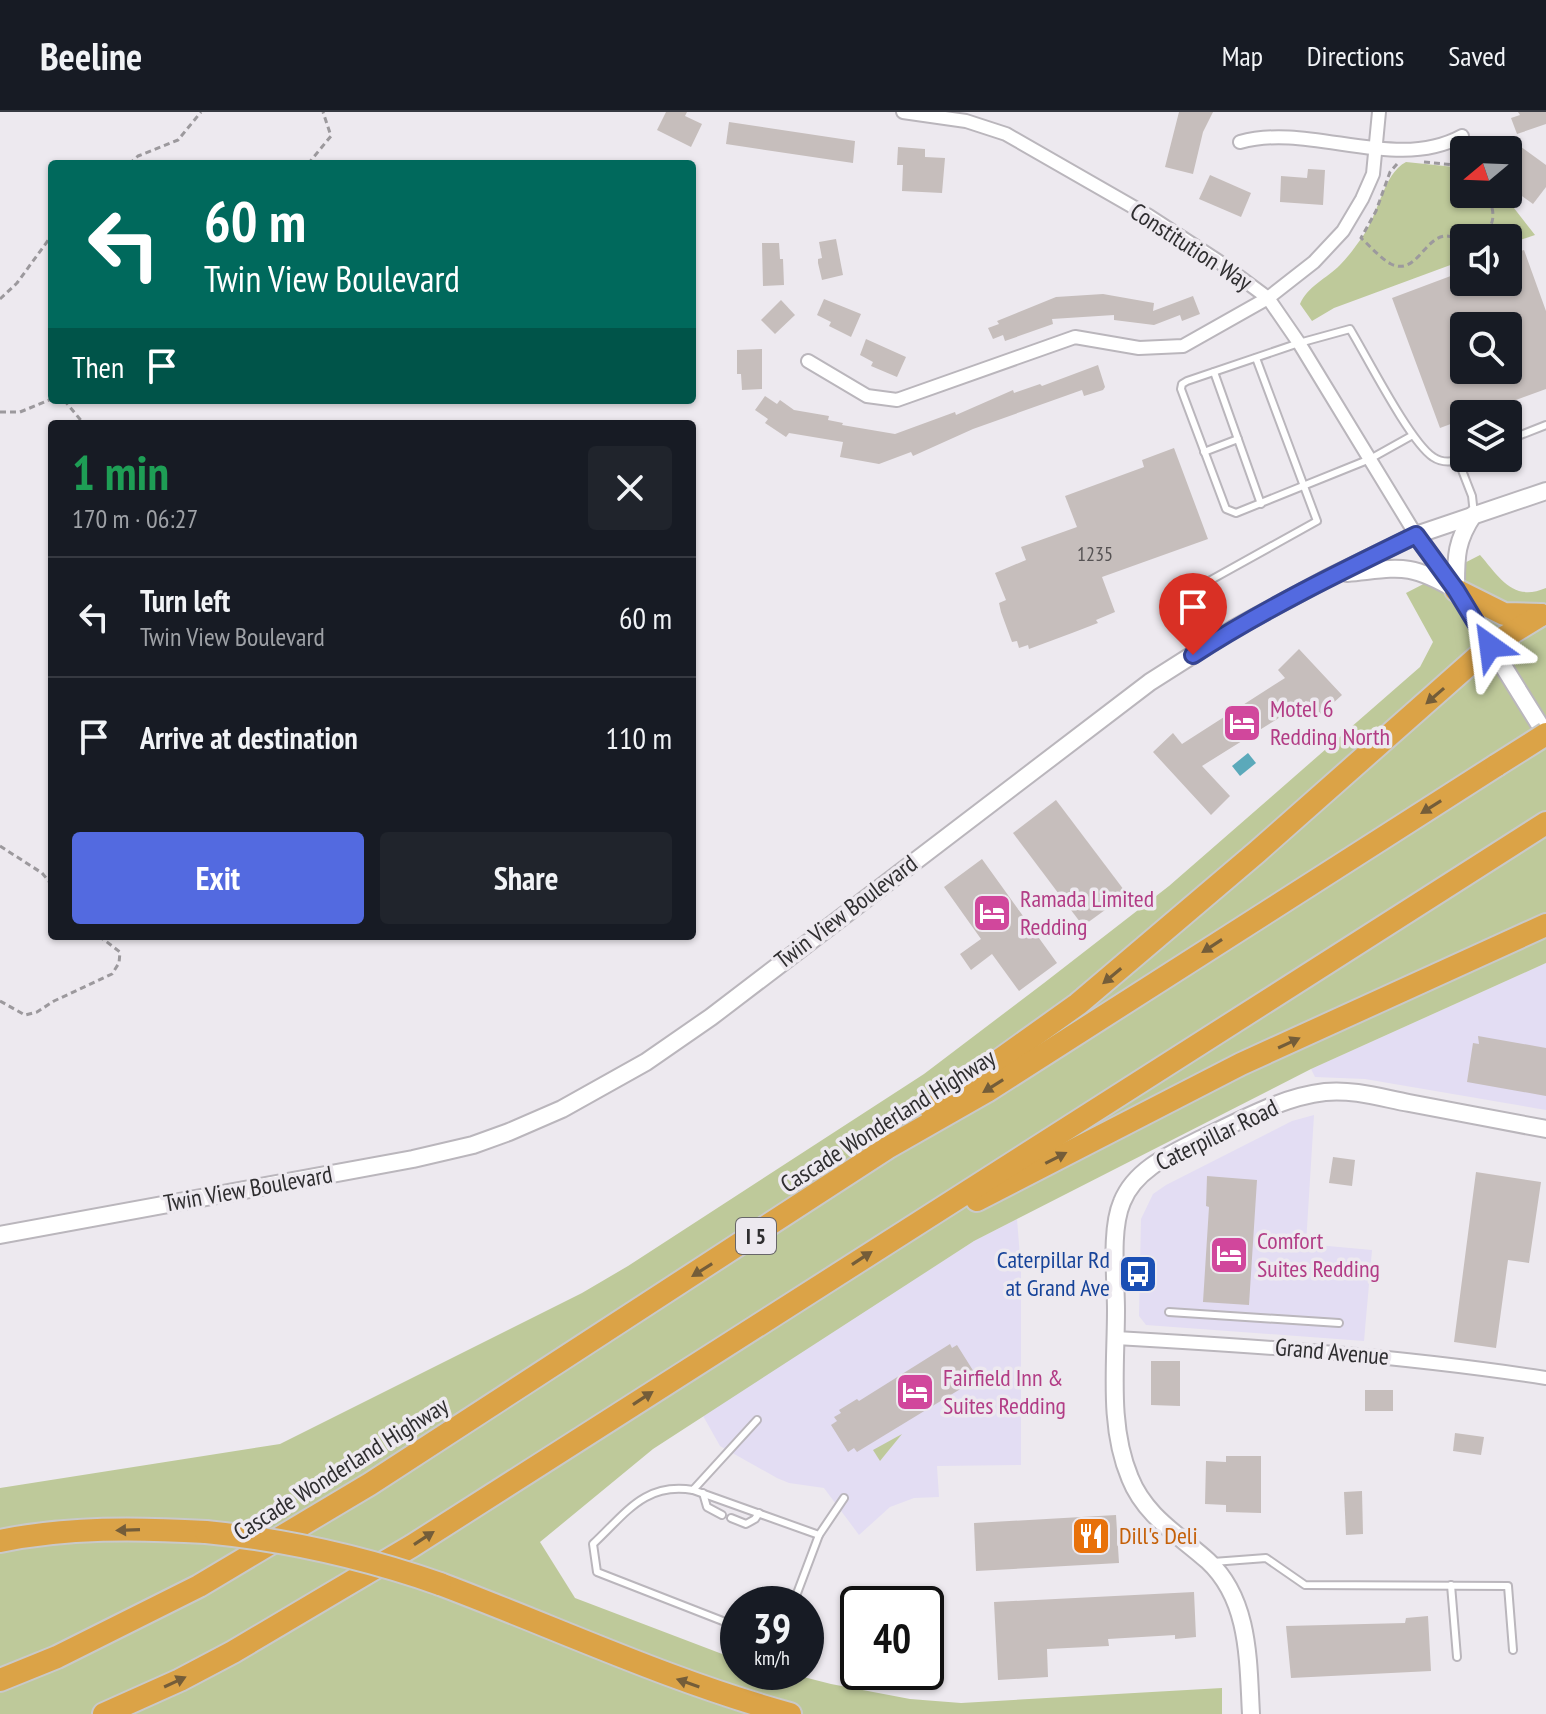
<!DOCTYPE html>
<html lang="en">
<head>
<meta charset="utf-8">
<style>
	:root { --surface:#171b24; --page:#20242c; --text:#f1f3f6; --muted:#9ea1a6; --line:#363941; --accent:#536ae0 }
	body { margin:0; font-family:"PT Sans Narrow",sans-serif; background:var(--page); color:var(--text); height:100vh; display:flex; flex-direction:column; font-size:30px; white-space:nowrap }
	* { box-sizing:border-box; margin:0 }
	p { font-size:26px; color:var(--muted) }
	.icon { flex:none; width:44px; height:44px; fill:none; stroke:currentColor; stroke-width:2; stroke-linecap:round; stroke-linejoin:round }
	.map { position:relative; flex:1; overflow:hidden }
	.drawer { position:absolute; left:48px; top:308px; width:648px; height:520px; display:flex; flex-direction:column; background:var(--surface); border-radius:8px; box-shadow:0 2px 6px #0004 }
	.drawer>* { flex:none }
	.banner { position:absolute; left:48px; top:48px; width:648px; height:244px; border-radius:8px; box-shadow:0 2px 6px #0004; background:#00695c; color:#fff; overflow:hidden }
	.needle { width:52px; rotate:251deg }
	.tools { position:absolute; left:1450px; top:24px; display:grid; gap:16px }
	.tools a { display:grid; place-items:center; width:72px; height:72px; border-radius:8px; background:var(--surface); box-shadow:0 2px 6px #0004; font-size:40px }
	.speed { position:absolute; left:720px; top:1474px; display:flex; gap:16px; font-size:40px; font-weight:700; text-align:center }
	.speed>* { display:grid; place-content:center; width:104px; height:104px; border-radius:50%; background:var(--surface); box-shadow:0 2px 6px #0004; line-height:1 }
	.speed small { font-size:20px; font-weight:400 }
	.speed .limit { border:4px solid #111; border-radius:12px; background:#fff; color:#111 }
	.pin { position:absolute; display:grid; place-items:center; width:68px; height:68px; color:#fff; margin:-82px -34px; border-radius:50% 50% 50% 0; rotate:-45deg; box-shadow:0 0 8px #0007 }
	.pin .icon { rotate:45deg }
	.me { position:absolute; width:88px; margin:-44px; rotate:329deg; stroke-linejoin:round; filter:drop-shadow(0 0 6px #0008) }
	.turn { display:flex; align-items:center; gap:28px; height:168px; padding:0 24px; font-size:36px }
	.turn .icon { width:104px; height:104px; stroke-width:2.5 }
	.turn b { display:block; font-size:56px; line-height:68px }
	.then { display:flex; align-items:center; height:76px; padding:0 24px; background:#0003; gap:16px; font-size:30px }
	.round { display:grid; place-items:center; flex:none; width:84px; height:84px; border-radius:8px; background:var(--page) }
	.headline { display:flex; align-items:center; justify-content:space-between; height:136px; padding:0 24px }
	h1 { font-size:48px; font-weight:800; line-height:60px; color:#1e9e55 }
	.action { display:flex; gap:16px; margin-top:auto; padding:16px 24px }
	.action a { flex:1; height:92px; border-radius:8px; background:var(--accent); color:#fff; font-size:32px; font-weight:800; line-height:92px; text-align:center }
	.action a+a { background:var(--page); color:var(--text) }
	ul { padding:0; list-style:none }
	li { display:flex; align-items:center; gap:24px; height:120px; padding:0 24px; border-top:2px solid var(--line) }
	li div { flex:1 }
	li b { display:block; font-size:30px }
	li em { font-style:normal }
	header { display:flex; align-items:center; gap:48px; box-sizing:border-box; height:112px; padding:0 40px; background:var(--surface); border-bottom:2px solid var(--line) }
	header strong { font-size:38px }
	nav { display:flex; gap:44px; margin-inline-start:auto; font-size:28px }
	.map>svg:first-child { display:block }
</style>
</head>
<body>
<header>
<strong>Beeline</strong>
<nav><a>Map</a><a>Directions</a><a>Saved</a></nav>
</header>
<div class="map">
<svg width="1546" height="1602" viewBox="0 0 1546 1602">
	<rect width="100%" height="100%" fill="#ede9ef"/>
	<g fill="#e3ddf3">
		<polygon points="1546,851 1546,998 1365,967 1315,965 1311,957"/>
		<polygon points="1314,1003 1306,1132 1372,1138 1364,1229 1146,1213 1139,1204 1141,1107 1153,1082 1166,1073 1292,1009"/>
		<polygon points="1017,1107 1021,1157 1021,1353 937,1354 939,1385 914,1386 890,1395 859,1423 824,1376 789,1371 777,1366 720,1334 702,1302 974,1129"/>
	</g>
	<g fill="#bec99a">
		<path d="M1406,50l58,6v26h39l32,41 -27,9v-6h-44v22l-130,48 -22,13 -12,-17c7,-17 27,-26 40,-39 8,-8 16,-19 23,-29 16,-22 20,-62 43,-74z"/>
		<path d="M1480,443c20,23 33,47 66,33v375l-235,106 -337,172 -321,208 -113,93 35,56 163,62v12h46l47,12 79,15 51,4 261,-15v26h-1222v-226l280,-44 302,-151 46,-27 296,-192 120,-91 125,-97 251,-219 13,-25 -27,-49z"/>
		<polygon points="902,1322 880,1349 873,1338"/>
	</g>
	<polygon fill="#5ba9ba" points="1248,641 1256,651 1240,664 1232,654"/>
	<g fill="#c6bebc" fill-rule="evenodd">
		<polygon points="666,0 687,0 685,4 702,12 691,35 657,18"/>
		<polygon points="1179,0 1213,0 1203,20 1193,62 1165,55"/>
		<polygon points="1518,0 1546,0 1546,12 1517,22 1511,6 1520,3"/>
		<polygon points="729,10 855,29 853,51 726,32"/>
		<polygon points="1517,32 1546,53 1546,75 1533,92 1508,74 1508,44"/>
		<polygon points="898,35 925,37 925,45 945,46 942,81 902,79 903,53 897,53"/>
		<polygon points="1308,57 1325,58 1323,93 1280,90 1281,64 1307,66"/>
		<polygon points="1210,63 1251,81 1241,105 1199,87"/>
		<polygon points="836,127 843,163 822,168 818,151 818,147 822,146 819,130"/>
		<polygon points="762,131 779,131 780,147 783,147 784,173 763,174"/>
		<path d="M1524,138l22,61v78l-68,25h-14v5l-24,9 -48,-130 72,-27v11h44v-27zM1464,214h44v44h-44z"/>
		<polygon points="1103,182 1154,191 1153,199 1193,184 1200,202 1182,209 1180,203 1154,213 1114,208 1114,203 1052,207 1053,212 1005,229 1003,223 993,227 988,216 999,212 997,209 1056,185"/>
		<polygon points="824,187 861,202 851,225 829,214 831,210 817,203"/>
		<polygon points="781,188 795,203 775,222 761,208"/>
		<polygon points="866,227 906,245 897,265 871,254 873,250 860,243"/>
		<polygon points="762,237 762,277 742,278 741,262 737,262 737,238"/>
		<polygon points="1098,253 1105,275 1103,278 1084,284 1082,278 973,317 913,344 911,340 879,352 840,345 843,330 789,321 786,325 765,311 768,307 755,298 765,284 777,292 780,288 794,298 829,304 828,308 843,311 842,313 895,322 955,300 956,303 1013,278 1014,281 1040,272 1042,274"/>
		<polygon points="1174,336 1208,427 1102,465 1115,500 1096,508 1098,511 1072,521 1029,537 1028,533 1019,536 1017,529 1012,530 1001,500 999,491 1006,488 995,461 1026,448 1021,435 1077,415 1065,384 1144,355 1142,348"/>
		<polygon points="1299,537 1342,583 1321,602 1306,589 1202,654 1230,684 1211,703 1153,640 1173,621 1182,632 1285,566 1278,558"/>
		<polygon points="1056,688 1127,782 1083,814 1013,721"/>
		<polygon points="982,747 1057,851 1019,879 992,842 971,858 960,842 981,827 944,775"/>
		<polygon points="1478,924 1546,936 1546,984 1467,970 1473,931 1479,932"/>
		<polygon points="1333,1045 1355,1048 1352,1074 1329,1071"/>
		<polygon points="1476,1060 1541,1070 1529,1151 1508,1148 1496,1236 1454,1230"/>
		<polygon points="1207,1064 1257,1068 1249,1193 1203,1190 1209,1095 1206,1094"/>
		<polygon points="950,1232 952,1236 957,1233 974,1260 970,1263 972,1267 966,1271 967,1273 857,1340 854,1336 848,1340 831,1313 837,1309 834,1305 841,1301 839,1298 857,1287 859,1289"/>
		<polygon points="1151,1249 1180,1249 1180,1294 1151,1293"/>
		<rect x="1365" y="1278" width="28" height="21"/>
		<polygon points="1455,1321 1484,1325 1481,1343 1453,1339"/>
		<polygon points="1226,1344 1261,1344 1261,1401 1226,1400 1226,1393 1205,1392 1206,1349 1226,1350"/>
		<polygon points="1362,1379 1363,1422 1346,1423 1344,1380"/>
		<polygon points="1116,1403 1119,1451 976,1459 974,1411"/>
		<polygon points="1194,1480 1196,1525 1175,1527 1175,1523 1108,1527 1109,1534 1047,1537 1048,1565 998,1568 994,1490"/>
		<polygon points="1428,1504 1431,1559 1291,1566 1286,1514 1405,1511 1406,1506"/>
	</g>
	<g fill="none" stroke-linecap="round" stroke-linejoin="round">
		<defs>
			<g id="lane">
				<polyline points="1214,260 1261,392"/>
				<path d="M1413,323l-43,24 -134,54 -10,-4 -45,-120 1,-5 5,-3 112,-38 51,-14c17,28 60,113 83,128 10,7 21,5 31,1"/>
				<polyline points="1508,328 1546,313"/>
				<polyline points="1204,340 1238,327"/>
				<polyline points="1458,348 1472,384 1474,402"/>
				<polyline points="1164,494 1317,409 1256,246"/>
				<polyline points="1169,1200 1339,1211"/>
				<polyline points="693,1378 819,1423"/>
				<polyline points="703,1381 707,1395 722,1403"/>
				<polyline points="731,1406 746,1412 755,1407 759,1401"/>
				<polyline points="1213,1450 1266,1446 1305,1473 1508,1474 1513,1538"/>
				<polyline points="1451,1473 1457,1545"/>
				<polyline points="793,1492 819,1423 844,1386"/>
				<path d="M738,1515l-141,-55 -4,-28c33,-31 52,-62 100,-54l64,-70"/>
			</g>
			<g id="street">
				<polyline points="903,0 966,9 1006,22 1149,104 1218,149 1268,186 1299,231 1416,423"/>
				<path d="M1240,30c71,-20 154,31 222,-6"/>
				<polyline points="808,249 867,284 897,288 1075,225 1139,236 1183,234 1268,186 1314,150 1343,119 1362,87 1373,62 1379,0"/>
				<path d="M1116,1226c144,8 287,18 430,40"/>
			</g>
			<g id="secondary">
				<polyline points="1416,423 1456,478 1546,623"/>
				<path d="M1347,461c53,-5 61,-11 109,17 0,-32 -1,-48 18,-76"/>
				<polyline points="0,1123 413,1047 473,1033 509,1020 562,997 646,950 711,905 1150,570 1235,516 1326,467 1416,423 1546,379"/>
				<path d="M1251,1602c-3,-53 -1,-114 -43,-153 -29,-26 -63,-45 -78,-83 -22,-52 -14,-112 -14,-168 0,-31 -6,-80 6,-108 13,-33 49,-48 79,-63 39,-18 80,-42 124,-47 28,-3 57,6 84,11 46,9 91,17 137,26"/>
			</g>
			<g id="highway">
				<polyline points="1456,478 1504,502 1541,503"/>
				<polyline points="931,997 1078,892 1257,740 1490,534 1541,503"/>
				<polyline points="977,1088 1241,952 1546,813"/>
				<path d="M0,1429c67,-14 138,-13 206,-9"/>
				<path d="M440,1472c117,44 229,97 350,130"/>
				<polyline points="0,1568 57,1545 199,1474 370,1372 887,1036 987,979 1497,653"/>
				<polyline points="104,1602 180,1568 233,1540 412,1434 1546,711"/>
			</g>
		</defs>
		<use href="#lane" stroke="#bab6bc" stroke-width="10"/>
		<use href="#street" stroke="#bab6bc" stroke-width="16"/>
		<use href="#secondary" stroke="#bab6bc" stroke-width="20"/>
		<use href="#highway" stroke="#c9c9c9" stroke-width="26"/>
		<g stroke="#9c999d" stroke-width="3" stroke-dasharray="6 4" stroke-linecap="butt">
			<polyline points="1424,50 1464,54"/>
			<polyline points="129,52 138,44 178,28 201,0"/>
			<polyline points="308,52 331,24 323,0"/>
			<path d="M1397,52l-7,8 -14,39 -15,27c9,8 19,20 30,26 25,12 33,-26 54,-28 6,0 13,3 19,4"/>
			<path d="M1478,126c18,-10 19,-28 7,-44"/>
			<polyline points="0,187 17,171 52,123"/>
			<polyline points="64,288 84,312"/>
			<polyline points="0,300 20,300 52,287"/>
			<polyline points="0,734 42,761 52,773"/>
			<polyline points="0,889 25,903 37,900 54,889 112,862 119,851 120,840 99,824"/>
		</g>
		<use href="#lane" stroke="#fff" stroke-width="6"/>
		<use href="#street" stroke="#fff" stroke-width="12"/>
		<use href="#secondary" stroke="#fff" stroke-width="16"/>
		<use href="#highway" stroke="#dba347" stroke-width="22"/>
		<defs>
			<g id="highway-bridge">
				<polyline points="1497,653 1546,622"/>
				<path d="M206,1420c81,8 157,25 234,52"/>
			</g>
		</defs>
		<use href="#highway-bridge" stroke="#c9c9c9" stroke-width="26" stroke-linecap="butt"/>
		<use href="#highway-bridge" stroke="#dba347" stroke-width="22"/>
	</g>
	<defs><path id="oneway-solid" d="M-6-.8H1V-3.2L6.5 0L1 3.2V.8H-6Z" transform="scale(2)"/></defs>
	<g fill="#745d39">
		<use href="#oneway-solid" transform="translate(1435 584) rotate(139)"/>
		<use href="#oneway-solid" transform="translate(1431 695) rotate(148)"/>
		<use href="#oneway-solid" transform="translate(1212 834) rotate(147)"/>
		<use href="#oneway-solid" transform="translate(1112 864) rotate(140)"/>
		<use href="#oneway-solid" transform="translate(1289 931) rotate(-25)"/>
		<use href="#oneway-solid" transform="translate(993 974) rotate(148)"/>
		<use href="#oneway-solid" transform="translate(1056 1046) rotate(-27)"/>
		<use href="#oneway-solid" transform="translate(862 1146) rotate(-33)"/>
		<use href="#oneway-solid" transform="translate(702 1158) rotate(148)"/>
		<use href="#oneway-solid" transform="translate(643 1286) rotate(-33)"/>
		<use href="#oneway-solid" transform="translate(128 1418) rotate(178)"/>
		<use href="#oneway-solid" transform="translate(424 1426) rotate(-33)"/>
		<use href="#oneway-solid" transform="translate(175 1570) rotate(-25)"/>
		<use href="#oneway-solid" transform="translate(688 1571) rotate(-161)"/>
	</g>
	<g fill="none" stroke-linecap="round" stroke-linejoin="round">
		<defs>
			<path id="route" d="M1193,543c71,-46 147,-83 223,-120l40,55 34,56"/>
		</defs>
		<use href="#route" stroke="#364592" stroke-width="20"/>
		<use href="#route" stroke="#536ae0" stroke-width="14"/>
	</g>
	<defs>
		<symbol id="hotel-square" viewBox="-11 -11 22 22"><rect x="-9" y="-9" width="18" height="18" rx="4" fill="#d1479c" stroke="#ede9ef"/><path d="M-6-4.5h1.5V1H6V5H4.5V3h-9V5H-6ZM-4 0a1.8 1.8 0 1 1 3.6 0ZM.5 0V-2.5h3Q6-2.5 6 0Z" fill="#fff"/></symbol>
		<symbol id="bus-square" viewBox="-11 -11 22 22"><rect x="-9" y="-9" width="18" height="18" rx="4" fill="#1a4fb4" stroke="#ede9ef"/><path d="M-5-6H5V4H4V6H2V4H-2V6H-4V4H-5ZM-3.5-4V0h7V-4ZM-3.5 1.2v1.5H-2V1.2ZM2 1.2v1.5H3.5V1.2Z" fill="#fff"/></symbol>
		<symbol id="restaurant-square" viewBox="-11 -11 22 22"><rect x="-9" y="-9" width="18" height="18" rx="4" fill="#e8710a" stroke="#ede9ef"/><path d="M-5-6h1v4h1v-4h1v4h1v-4h1v5L-1.5 .5V6h-2V.5L-5-1ZM5-6V6H3V1.5H1.5Q1.5-4 5-6Z" fill="#fff"/></symbol>
	</defs>
	<g fill-rule="evenodd">
		<use href="#hotel-square" x="1220" y="589" width="44" height="44"/>
		<use href="#hotel-square" x="970" y="779" width="44" height="44"/>
		<use href="#hotel-square" x="1207" y="1121" width="44" height="44"/>
		<use href="#bus-square" x="1116" y="1140" width="44" height="44"/>
		<use href="#hotel-square" x="893" y="1258" width="44" height="44"/>
		<use href="#restaurant-square" x="1069" y="1402" width="44" height="44"/>
	</g>
	<g text-anchor="middle" stroke-width="7" stroke-linejoin="round" paint-order="stroke">
		<g font-size="20" fill="#555253">
			<text x="1095" y="449">1235</text>
		</g>
		<rect fill="#ede9ef" stroke="#686669" stroke-width="2" x="736" y="1106" width="40" height="36" rx="6"/>
		<g font-size="22" font-weight="bold" fill="#2f2e30">
			<text x="756" y="1132">I 5</text>
		</g>
		<g font-size="24" fill="#2f2e30" stroke="#ede9ef">
			<text transform="translate(1191 135) rotate(33)" y="8">Constitution Way</text>
			<text transform="translate(846 800) rotate(-37)" y="8">Twin View Boulevard</text>
			<text transform="translate(888 1009) rotate(-32)" y="8">Cascade Wonderland Highway</text>
			<text transform="translate(1217 1023) rotate(-26)" y="8">Caterpillar Road</text>
			<text transform="translate(248 1077) rotate(-10)" y="8">Twin View Boulevard</text>
			<text transform="translate(1332 1240) rotate(5)" y="8">Grand Avenue</text>
			<text transform="translate(341 1357) rotate(-32)" y="8">Cascade Wonderland Highway</text>
		</g>
		<g font-size="24" fill="#b23c85" stroke="#ede9ef" text-anchor="start">
			<text x="1270" y="605">Motel 6<tspan x="1270" dy="28">Redding North</tspan></text>
			<text x="1020" y="795">Ramada Limited<tspan x="1020" dy="28">Redding</tspan></text>
			<text x="1257" y="1137">Comfort<tspan x="1257" dy="28">Suites Redding</tspan></text>
			<text x="943" y="1274">Fairfield Inn &amp;<tspan x="943" dy="28">Suites Redding</tspan></text>
		</g>
		<g font-size="24" fill="#164399" stroke="#ede9ef" text-anchor="end">
			<text x="1110" y="1156">Caterpillar Rd<tspan x="1110" dy="28">at Grand Ave</tspan></text>
		</g>
		<g font-size="24" fill="#c56008" stroke="#ede9ef" text-anchor="start">
			<text x="1119" y="1432">Dill's Deli</text>
		</g>
	</g>
</svg>
<div class="tools">
<a><svg class="needle" viewBox="-14 -14 28 28"><path d="M0-13l5 13h-10z" fill="#e53935"/><path d="M0 13l5-13h-10z" fill="#9ea1a6"/></svg></a>
<a><svg class="icon" aria-label="sound" viewBox="0 0 24 24"><path d="M4 9h4l5-4v14l-5-4H4zM17 9q2 3 0 6"/></svg></a>
<a><svg class="icon" aria-label="search" viewBox="0 0 24 24"><circle cx="10" cy="10" r="6"/><path d="M15 15l6 6"/></svg></a>
<a><svg class="icon" aria-label="layers" viewBox="0 0 24 24"><path d="M12 4l9 5-9 5-9-5zM3 14l9 5 9-5"/></svg></a>
</div>
<div class="speed"><div>39<small>km/h</small></div><div class="limit">40</div></div>
<div class="pin" style="left:1193px;top:543px;background:#d93025"><svg class="icon" aria-label="arrive" viewBox="0 0 24 24"><path d="M6 21V4h12l-3 4 3 4H6"/></svg></div>
<svg class="me" style="left:1490px;top:534px" viewBox="-20 -20 40 40"><path d="M0-17L14 15 0 8-14 15z" fill="#536ae0" stroke="#fff" stroke-width="4"/></svg>
<div class="banner">
<div class="turn"><svg class="icon" aria-label="left" viewBox="0 0 24 24"><path d="M17 20v-9H6M10 6l-5 5 5 5"/></svg><div><b>60 m</b>Twin View Boulevard</div></div>
<div class="then">Then<svg class="icon" aria-label="arrive" viewBox="0 0 24 24"><path d="M6 21V4h12l-3 4 3 4H6"/></svg></div>
</div>
<section class="drawer">
<div class="headline"><div><h1>1 min</h1><p>170 m · 06:27</p></div><a class="round"><svg class="icon" aria-label="close" viewBox="0 0 24 24"><path d="M6 6l12 12M18 6L6 18"/></svg></a></div>
<ul>
<li><svg class="icon" aria-label="left" viewBox="0 0 24 24"><path d="M17 20v-9H6M10 6l-5 5 5 5"/></svg><div><b>Turn left</b><p>Twin View Boulevard</p></div><em>60 m</em></li>
<li><svg class="icon" aria-label="arrive" viewBox="0 0 24 24"><path d="M6 21V4h12l-3 4 3 4H6"/></svg><div><b>Arrive at destination</b></div><em>110 m</em></li>
</ul>
<div class="action"><a>Exit</a><a>Share</a></div>
</section>
</div>
</body>
</html>
